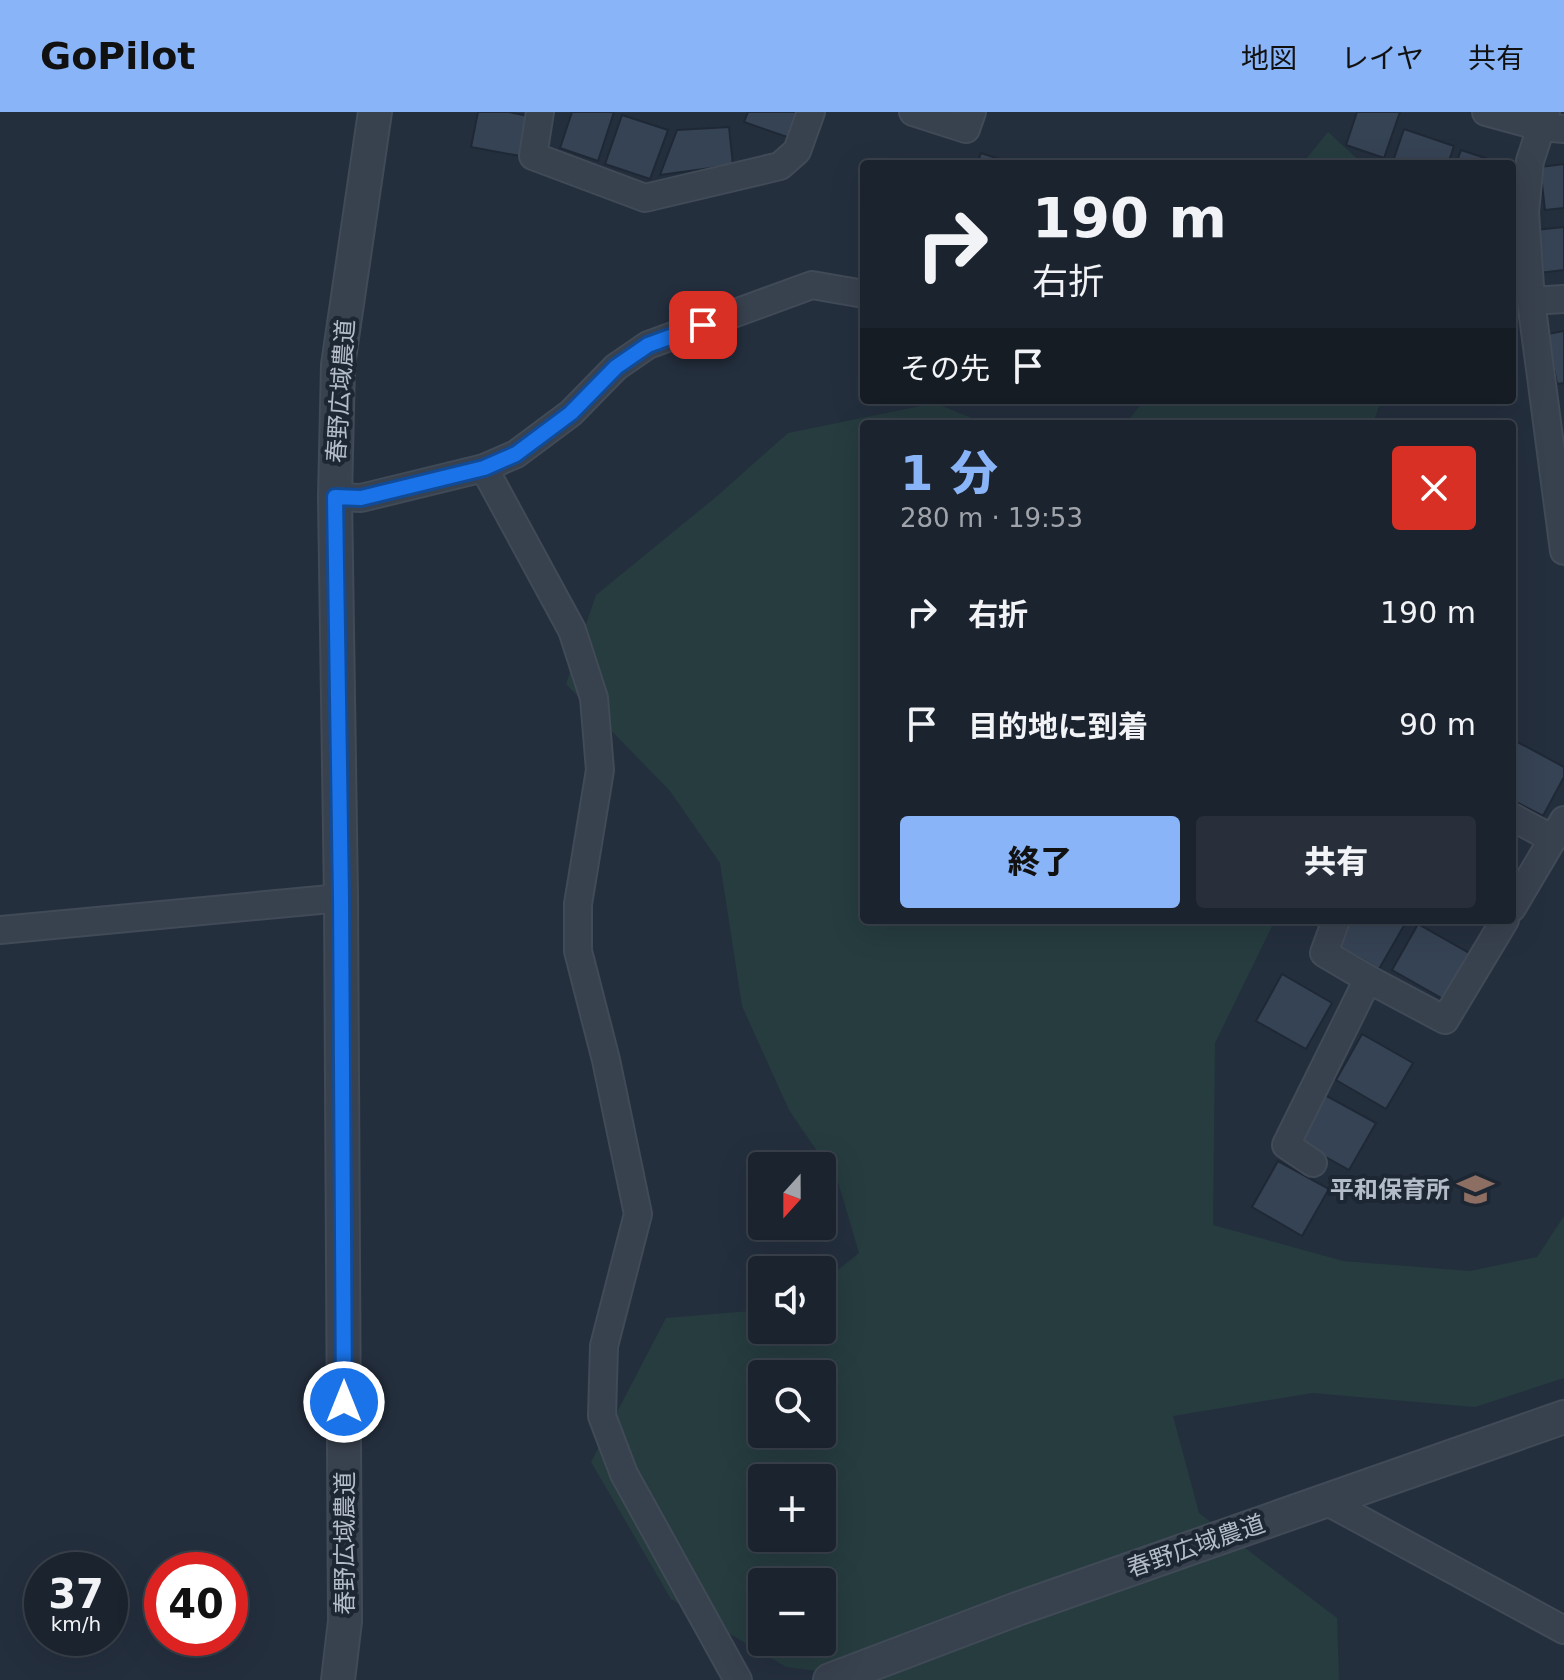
<!DOCTYPE html>
<html lang="ja">
<head>
<meta charset="utf-8">
<style>
	:root { --surface:#1b232e; --page:#282f3a; --text:#f1f3f6; --muted:#a0a4aa; --line:#39404a; --accent:#8ab4f8 }
	body { margin:0; font-family:"DejaVu Sans","Noto Sans JP",sans-serif; background:var(--page); color:var(--text); height:100vh; display:flex; flex-direction:column; font-size:30px; white-space:nowrap }
	* { box-sizing:border-box; margin:0 }
	p { font-size:26px; color:var(--muted) }
	.icon { flex:none; width:44px; height:44px; fill:none; stroke:currentColor; stroke-width:2; stroke-linecap:round; stroke-linejoin:round }
	.map { position:relative; flex:1; overflow:hidden }
	.details { position:absolute; left:860px; top:308px; width:656px; height:504px; display:flex; flex-direction:column; background:var(--surface); border-radius:8px; box-shadow:0 8px 32px #0002,0 0 0 2px var(--line) }
	.details>* { flex:none }
	.hud { position:absolute; left:860px; top:48px; width:656px; height:244px; border-radius:8px; box-shadow:0 8px 32px #0002,0 0 0 2px var(--line); background:#1b232e; color:var(--text); overflow:hidden }
	.needle { width:52px; rotate:201deg }
	.tools { position:absolute; left:748px; top:1040px; display:grid; gap:16px }
	.tools a { display:grid; place-items:center; width:88px; height:88px; border-radius:8px; background:var(--surface); box-shadow:0 8px 32px #0002,0 0 0 2px var(--line); font-size:40px }
	.speed { position:absolute; left:24px; top:1440px; display:flex; gap:16px; font-size:40px; font-weight:700; text-align:center }
	.speed>* { display:grid; place-content:center; width:104px; height:104px; border-radius:50%; background:var(--surface); box-shadow:0 8px 32px #0002,0 0 0 2px var(--line); line-height:1 }
	.speed small { font-size:20px; font-weight:400 }
	.speed .limit { border:12px solid #d22; background:#fff; color:#111 }
	.pin { position:absolute; display:grid; place-items:center; width:68px; height:68px; color:#fff; margin:-34px; border-radius:16px; box-shadow:0 4px 12px #0006 }
	.me { position:absolute; width:88px; margin:-44px; rotate:0deg; stroke-linejoin:round; filter:drop-shadow(0 0 6px #0008) }
	.turn { display:flex; align-items:center; gap:28px; height:168px; padding:0 40px; font-size:36px }
	.turn .icon { width:104px; height:104px; stroke-width:2.5 }
	.turn b { display:block; font-size:56px; line-height:68px }
	.then { display:flex; align-items:center; height:76px; padding:0 40px; background:#0003; gap:16px; font-size:30px }
	.round { display:grid; place-items:center; flex:none; width:84px; height:84px; border-radius:8px; background:var(--page) }
	.head { display:flex; align-items:center; justify-content:space-between; height:136px; padding:0 40px }
	h1 { font-size:48px; font-weight:800; line-height:60px; color:var(--accent) }
	.action { display:flex; gap:16px; margin-top:auto; padding:16px 40px }
	.action a { flex:1; height:92px; border-radius:8px; background:var(--accent); color:#111; font-size:32px; font-weight:800; line-height:92px; text-align:center }
	.action a+a { background:var(--page); color:var(--text) }
	ul { padding:0; list-style:none }
	li { display:flex; align-items:center; gap:24px; height:112px; padding:0 40px }
	li div { flex:1 }
	li b { display:block; font-size:30px }
	li em { font-style:normal }
	header { display:flex; align-items:center; gap:48px; box-sizing:border-box; height:112px; padding:0 40px; background:var(--accent); color:#111 }
	header strong { font-size:38px }
	nav { display:flex; gap:44px; margin-inline-start:auto; font-size:28px }
	.map>svg:first-child { display:block }
</style>
</head>
<body>
<header>
<strong>GoPilot</strong>
<nav><a>地図</a><a>レイヤ</a><a>共有</a></nav>
</header>
<div class="map">
<svg width="1564" height="1568" viewBox="0 0 1564 1568">
	<rect width="100%" height="100%" fill="#242f3e"/>
	<g fill="#263c3f" fill-rule="evenodd">
		<polygon points="1328,20 1363,52 1302,52"/>
		<polygon points="1144,288 1381,288 1373,312 1126,312"/>
		<path d="M935,291l51,21h-122v496h411l-60,123 -2,182 130,36 127,10 67,-14 27,-41v162l-89,29 -163,-14 -139,23 26,97 138,105 2,62h-454l-99,-13 -115,-68 -80,-137 75,-144 96,-8v20h60v-48l37,-29 -21,-71 -49,-72 -47,-104 -22,-143 -50,-72 -104,-107 30,-89 120,-98 72,-64zM762,1262h60v60h-60zM762,1366h60v60h-60zM762,1470h60v60h-60z"/>
	</g>
	<g fill="#364354" stroke="#1f2835" stroke-width="2">
		<polygon points="478,0 509,0 528,4 520,44 471,35"/>
		<polygon points="572,0 614,0 598,49 560,36"/>
		<polygon points="748,0 798,0 790,26 744,10"/>
		<polygon points="1357,0 1400,0 1384,46 1346,33"/>
		<polygon points="622,3 668,18 650,67 605,52"/>
		<polygon points="729,15 733,53 660,63 677,18"/>
		<polygon points="1404,17 1454,34 1448,52 1392,52"/>
		<polygon points="1461,38 1503,52 1456,52"/>
		<polygon points="981,41 1014,52 977,52"/>
		<polygon points="1564,52 1564,96 1545,98 1540,55"/>
		<polygon points="1564,115 1564,158 1539,161 1535,118"/>
		<polygon points="1564,219 1564,271 1557,272 1547,222"/>
		<polygon points="1512,627 1564,655 1564,665 1543,704 1512,688"/>
		<polygon points="1340,808 1402,808 1406,810 1379,857 1329,828"/>
		<polygon points="1418,812 1469,841 1443,887 1392,858"/>
		<polygon points="1282,862 1332,891 1306,937 1256,909"/>
		<polygon points="1362,922 1413,951 1386,997 1336,968"/>
		<polygon points="1325,983 1376,1011 1349,1058 1299,1030"/>
		<polygon points="1278,1049 1329,1077 1302,1124 1252,1095"/>
	</g>
	<g fill="none" stroke-linecap="round" stroke-linejoin="round">
		<defs>
			<g id="minor">
				<polyline points="540,0 533,44 645,86 780,54 797,39 811,0"/>
				<polyline points="913,0 966,17 972,0"/>
				<polyline points="1486,0 1541,15 1564,17"/>
				<polyline points="1546,0 1530,49 1525,100 1531,189 1564,439"/>
				<polyline points="1531,189 1564,187"/>
				<polyline points="484,356 572,518 594,586 600,658 578,792 578,839 606,948 638,1102 604,1234 602,1304 624,1362 738,1568"/>
				<polyline points="335,385 361,386 484,356 516,342 571,301 616,255 648,233 812,173 864,182"/>
				<polyline points="1512,705 1553,727"/>
				<polyline points="1512,796 1564,708"/>
				<polyline points="0,818 341,786"/>
				<polyline points="1368,867 1445,908 1505,808"/>
				<polyline points="1313,1051 1286,1033 1368,867 1324,841 1336,808"/>
				<polyline points="1326,1389 1564,1518"/>
			</g>
			<g id="tertiary">
				<polyline points="338,1568 345,1509 341,786 335,385 338,253 375,0"/>
				<polyline points="830,1568 1017,1497 1564,1305"/>
			</g>
		</defs>
		<use href="#minor" stroke="#414a57" stroke-width="30"/>
		<use href="#tertiary" stroke="#414a57" stroke-width="36"/>
		<use href="#minor" stroke="#38414e" stroke-width="26"/>
		<use href="#tertiary" stroke="#38414e" stroke-width="32"/>
	</g>
	<g fill="none" stroke-linecap="round" stroke-linejoin="round">
		<defs>
			<polyline id="route" points="344,1290 341,786 335,385 361,386 484,356 516,342 571,301 616,255 648,233 703,213"/>
		</defs>
		<use href="#route" stroke="#114b97" stroke-width="20"/>
		<use href="#route" stroke="#1a73e8" stroke-width="14"/>
	</g>
	<defs>
		<symbol id="school-bare" viewBox="-9 -9 18 18"><path d="M0-5L7-2L0 1L-7-2ZM-4 1L0 2.5L4 1V4Q0 6-4 4Z" fill="#8d6e63" stroke="#1d2633" stroke-width="2.5" paint-order="stroke"/></symbol>
	</defs>
	<g fill-rule="evenodd">
		<use href="#school-bare" x="1450" y="1052" width="51" height="51"/>
	</g>
	<g text-anchor="middle" stroke-width="8" stroke-linejoin="round" paint-order="stroke">
		<g font-size="24" fill="#b4bcc9" stroke="#1d2633">
			<text transform="translate(341 279) rotate(-86)" y="8">春野広域農道</text>
			<text transform="translate(345 1431) rotate(-90)" y="8">春野広域農道</text>
			<text transform="translate(1196 1434) rotate(-19)" y="8">春野広域農道</text>
		</g>
		<g font-size="24" font-weight="bold" fill="#b4bcc9" stroke="#1d2633" text-anchor="end">
			<text x="1450" y="1086">平和保育所</text>
		</g>
	</g>
</svg>
<div class="tools">
<a><svg class="needle" viewBox="-14 -14 28 28"><path d="M0-13l5 13h-10z" fill="#e53935"/><path d="M0 13l5-13h-10z" fill="#a0a4aa"/></svg></a>
<a><svg class="icon" aria-label="sound" viewBox="0 0 24 24"><path d="M4 9h4l5-4v14l-5-4H4zM17 9q2 3 0 6"/></svg></a>
<a><svg class="icon" aria-label="search" viewBox="0 0 24 24"><circle cx="10" cy="10" r="6"/><path d="M15 15l6 6"/></svg></a>
<a>+</a>
<a>−</a>
</div>
<div class="speed"><div>37<small>km/h</small></div><div class="limit">40</div></div>
<div class="pin" style="left:703px;top:213px;background:#d93025"><svg class="icon" aria-label="arrive" viewBox="0 0 24 24"><path d="M6 21V4h12l-3 4 3 4H6"/></svg></div>
<svg class="me" style="left:344px;top:1290px" viewBox="-20 -20 40 40"><circle r="17" fill="#1a73e8" stroke="#fff" stroke-width="3"/><path d="M0-11L8 9 0 5-8 9z" fill="#fff"/></svg>
<div class="hud">
<div class="turn"><svg class="icon" aria-label="right" viewBox="0 0 24 24"><path d="M7 20v-9h11M14 6l5 5-5 5"/></svg><div><b>190 m</b>右折</div></div>
<div class="then">その先<svg class="icon" aria-label="arrive" viewBox="0 0 24 24"><path d="M6 21V4h12l-3 4 3 4H6"/></svg></div>
</div>
<section class="details">
<div class="head"><div><h1>1 分</h1><p>280 m · 19:53</p></div><a class="round" style="background:#d93025;color:#fff"><svg class="icon" aria-label="close" viewBox="0 0 24 24"><path d="M6 6l12 12M18 6L6 18"/></svg></a></div>
<ul>
<li><svg class="icon" aria-label="right" viewBox="0 0 24 24"><path d="M7 20v-9h11M14 6l5 5-5 5"/></svg><div><b>右折</b></div><em>190 m</em></li>
<li><svg class="icon" aria-label="arrive" viewBox="0 0 24 24"><path d="M6 21V4h12l-3 4 3 4H6"/></svg><div><b>目的地に到着</b></div><em>90 m</em></li>
</ul>
<div class="action"><a>終了</a><a>共有</a></div>
</section>
</div>
</body>
</html>
